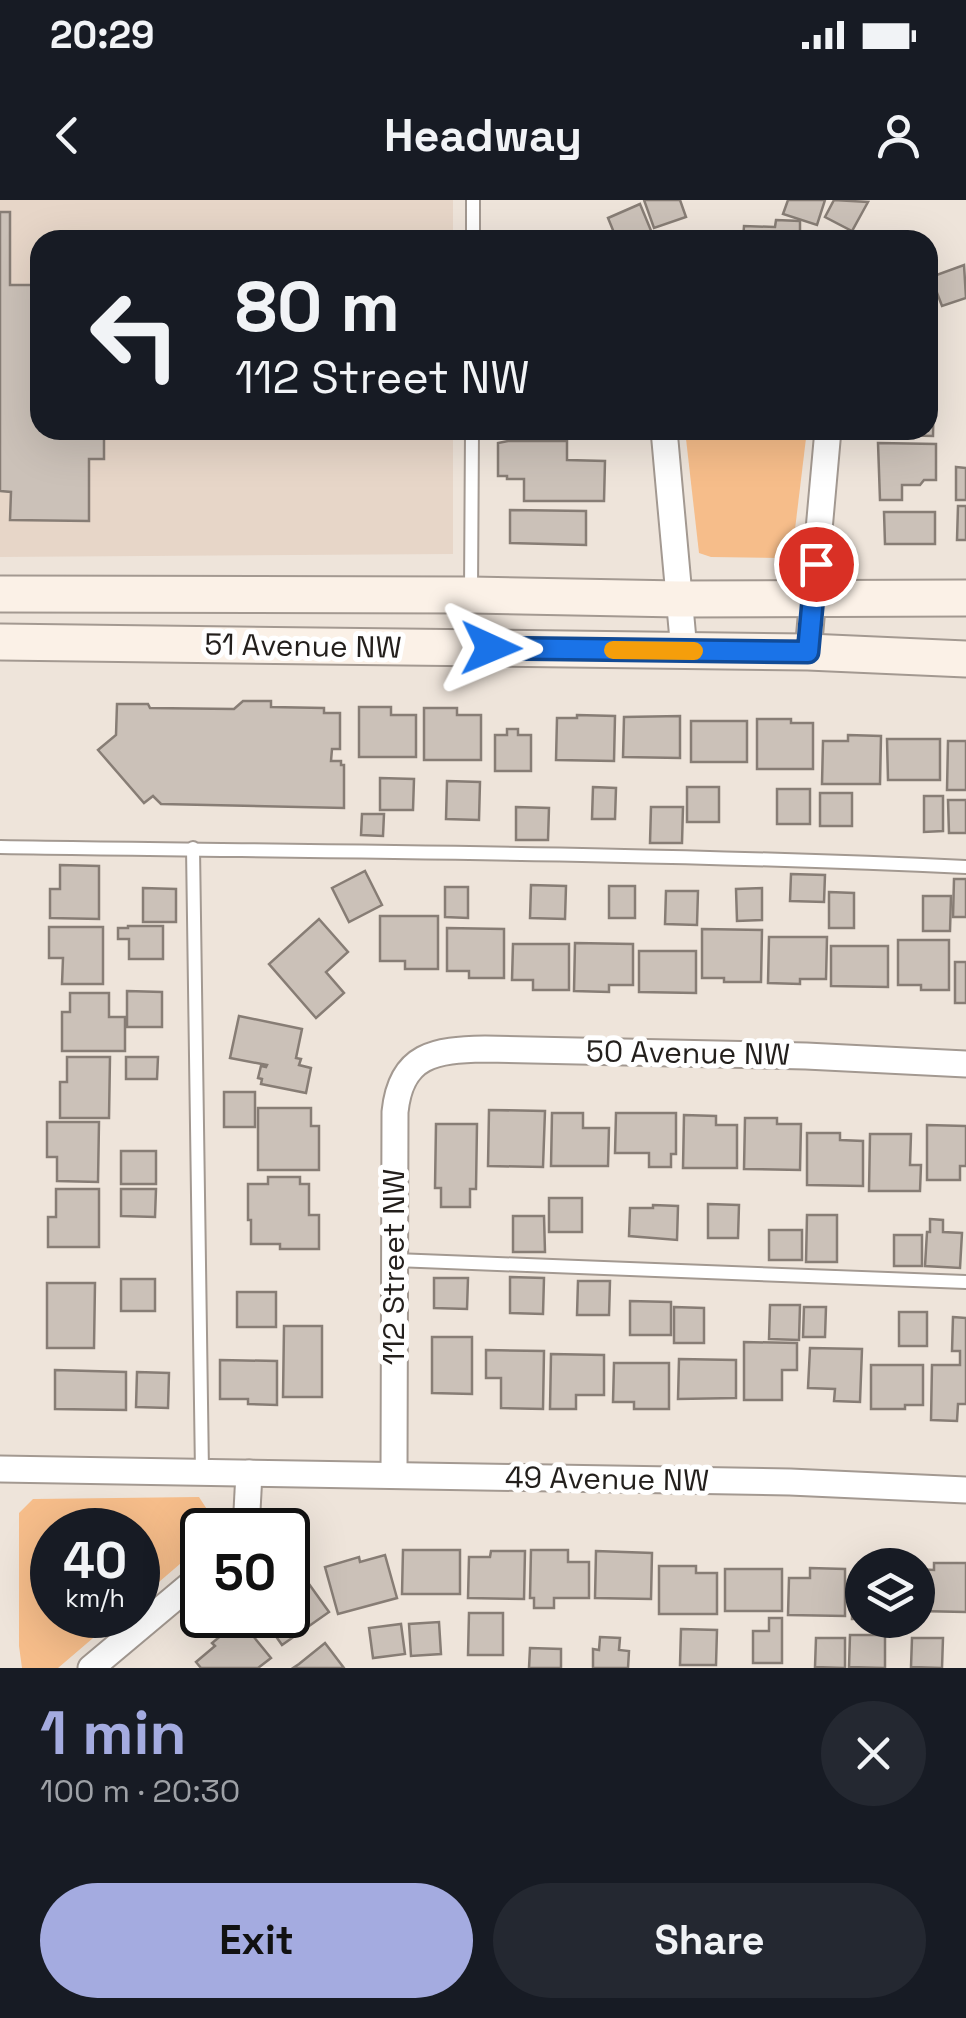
<!DOCTYPE html>
<html lang="en">
<head>
<meta charset="utf-8">
<style>
	:root { --surface:#171b24; --page:#242831; --text:#f1f3f6; --muted:#9ea1a6; --accent:#a4abe0 }
	body { margin:0; font-family:"Space Grotesk",sans-serif; background:var(--page); color:var(--text); height:100vh; display:flex; flex-direction:column; font-size:38px; white-space:nowrap }
	* { box-sizing:border-box; margin:0 }
	p { font-size:32px; color:var(--muted) }
	.icon { flex:none; width:55px; height:55px; fill:none; stroke:currentColor; stroke-width:2; stroke-linecap:round; stroke-linejoin:round }
	.map { position:relative; height:1468px; overflow:hidden }
	.sheet { display:flex; flex-direction:column; background:var(--surface); flex:1 }
	.sheet>* { flex:none }
	.top-card { position:absolute; left:30px; top:30px; width:908px; height:210px; border-radius:30px; box-shadow:0 10px 40px #0002; background:#171b24; color:var(--text); overflow:hidden }
	.buttons { position:absolute; left:845px; top:1348px; display:grid; gap:20px }
	.buttons a { display:grid; place-items:center; width:90px; height:90px; border-radius:50%; background:var(--surface); box-shadow:0 10px 40px #0002; font-size:50px }
	.speed { position:absolute; left:30px; top:1308px; display:flex; gap:20px; font-size:50px; font-weight:700; text-align:center }
	.speed>* { display:grid; place-content:center; width:130px; height:130px; border-radius:50%; background:var(--surface); box-shadow:0 10px 40px #0002; line-height:1 }
	.speed small { font-size:25px; font-weight:400 }
	.speed .limit { border:5px solid #111; border-radius:15px; background:#fff; color:#111 }
	.pin { position:absolute; display:grid; place-items:center; width:85px; height:85px; color:#fff; margin:-42px; border:5px solid #fff; border-radius:50%; box-shadow:0 2px 10px #0007 }
	.me { position:absolute; width:110px; margin:-55px; rotate:91deg; stroke-linejoin:round; filter:drop-shadow(0 0 8px #0008) }
	.turn { display:flex; align-items:center; gap:35px; height:210px; padding:0 40px; font-size:45px }
	.turn .icon { width:130px; height:130px; stroke-width:2.5 }
	.turn b { display:block; font-size:70px; line-height:85px }
	.round { display:grid; place-items:center; flex:none; width:105px; height:105px; border-radius:52px; background:var(--page) }
	.head { display:flex; align-items:center; justify-content:space-between; height:170px; padding:0 40px }
	h1 { font-size:60px; font-weight:700; line-height:75px; color:var(--accent) }
	.button { display:flex; gap:20px; margin-top:auto; padding:20px 40px }
	.button a { flex:1; height:115px; border-radius:60px; background:var(--accent); color:#111; font-size:40px; font-weight:700; line-height:115px; text-align:center }
	.button a+a { background:var(--page); color:var(--text) }
	.status { display:flex; justify-content:space-between; align-items:center; height:70px; padding:0 50px; background:var(--surface); direction:ltr }
	.status svg { height:28px; fill:currentColor }
	header { display:flex; justify-content:space-between; align-items:center; height:130px; padding:0 40px; background:var(--surface); font-size:45px; font-weight:700 }
	.map>svg:first-child { display:block }
</style>
</head>
<body>
<div class="status"><b>20:29</b><svg viewBox="0 0 49 12"><path d="M0 12V9h3v3zM5 12V6h3v6zM10 12V3h3v9zM15 12V0h3v12zM26 1h20v11H26zM47 4h2v5h-2z"/></svg></div>
<header><svg class="icon" aria-label="back" viewBox="0 0 24 24"><path d="M15 5l-7 7 7 7"/></svg>Headway<svg class="icon" aria-label="person" viewBox="0 0 24 24"><circle cx="12" cy="8" r="4"/><path d="M4 21q1-7 8-7t8 7"/></svg></header>
<div class="map">
<svg width="966" height="1468" viewBox="0 0 966 1468">
	<rect width="100%" height="100%" fill="#eee4da"/>
	<polygon fill="#e7d6c8" points="0,0 453,0 453,40 40,40 40,230 453,230 453,354 0,357"/>
	<g fill="#f6bd8a">
		<polygon points="685,230 807,230 792,354 781,358 711,357 699,353"/>
		<polygon points="199,1297 210,1314 212,1330 202,1330 202,1345 138,1400 138,1330 52,1330 52,1415 120,1415 58,1468 22,1468 19,1446 19,1313 33,1299"/>
	</g>
	<g fill="#cbc1b8" stroke="#877d75" stroke-width="2.5">
		<polygon points="644,0 680,0 686,17 654,28"/>
		<polygon points="788,0 825,0 817,25 783,14"/>
		<polygon points="834,0 868,2 852,31 825,17"/>
		<polygon points="640,4 652,33 636,40 617,40 608,18"/>
		<polygon points="0,12 10,12 10,85 40,85 40,230 104,230 104,259 89,259 89,321 10,320 11,292 0,291"/>
		<polygon points="776,20 800,21 800,40 743,40 744,26 775,27"/>
		<polygon points="964,65 966,98 942,106 931,77"/>
		<polygon points="928,181 934,181 933,236 893,235 893,230 928,230"/>
		<polygon points="511,230 573,230 573,236 511,235"/>
		<polygon points="508,241 567,241 567,260 605,261 604,301 524,301 524,279 507,279 507,276 498,276 498,243"/>
		<polygon points="878,243 936,244 936,280 924,280 920,285 902,285 902,300 880,300"/>
		<polygon points="956,267 966,268 966,300 956,300"/>
		<polygon points="958,306 966,306 966,340 957,340"/>
		<polygon points="510,310 586,311 586,345 510,343"/>
		<polygon points="884,312 935,312 935,344 885,344"/>
		<polygon points="243,501 271,501 271,507 324,508 324,513 340,513 340,549 332,549 331,561 341,561 341,565 344,565 344,608 161,604 153,596 144,603 98,550 116,535 117,504 148,504 150,508 234,509"/>
		<polygon points="359,507 391,507 391,515 416,515 416,557 359,557"/>
		<polygon points="424,508 457,508 457,515 481,515 481,560 424,560"/>
		<polygon points="577,515 615,516 614,561 556,560 557,518 577,518"/>
		<polygon points="680,516 680,558 623,557 624,517"/>
		<polygon points="757,519 791,519 791,523 813,523 813,569 757,569"/>
		<rect x="691" y="521" width="56" height="41"/>
		<polygon points="507,529 518,529 518,535 531,535 531,571 495,571 495,535 507,535"/>
		<polygon points="848,535 881,536 880,584 822,584 823,541 848,541"/>
		<polygon points="887,539 940,539 940,580 888,580"/>
		<polygon points="948,541 966,541 966,590 947,590"/>
		<polygon points="380,578 414,579 413,610 380,610"/>
		<polygon points="447,581 480,582 479,620 446,619"/>
		<polygon points="593,587 616,588 615,619 592,619"/>
		<rect x="687" y="587" width="32" height="35"/>
		<rect x="777" y="589" width="33" height="35"/>
		<rect x="820" y="593" width="32" height="33"/>
		<polygon points="924,596 943,596 943,631 924,632"/>
		<polygon points="948,600 966,600 966,633 949,633"/>
		<polygon points="516,607 549,608 548,640 516,640"/>
		<polygon points="651,607 683,607 682,643 650,643"/>
		<polygon points="362,614 384,614 383,636 361,635"/>
		<polygon points="60,665 99,666 99,719 50,718 50,689 60,689"/>
		<polygon points="365,671 382,705 349,722 332,688"/>
		<polygon points="791,674 825,675 824,702 790,701"/>
		<polygon points="954,679 966,679 966,717 953,717"/>
		<polygon points="531,685 566,686 565,719 530,718"/>
		<rect x="609" y="686" width="26" height="32"/>
		<polygon points="445,687 468,687 468,718 445,717"/>
		<polygon points="143,688 176,689 176,722 143,722"/>
		<polygon points="762,688 762,720 737,721 736,689"/>
		<polygon points="666,691 698,691 697,725 665,724"/>
		<polygon points="829,692 854,693 854,728 829,728"/>
		<polygon points="923,696 951,696 950,731 923,731"/>
		<polygon points="380,716 438,716 438,769 405,769 405,761 380,761"/>
		<polygon points="319,719 348,752 326,772 344,793 316,818 269,764"/>
		<polygon points="128,726 163,726 163,759 129,759 129,739 118,739 118,728 128,728"/>
		<polygon points="49,727 103,727 103,784 62,784 63,758 49,758"/>
		<polygon points="447,728 504,729 504,778 469,778 469,771 447,771"/>
		<polygon points="702,729 762,730 761,782 724,782 724,778 702,778"/>
		<polygon points="769,737 827,737 826,779 800,779 800,784 768,783"/>
		<polygon points="898,740 949,740 949,790 921,790 921,785 898,785"/>
		<polygon points="575,743 633,744 633,785 609,785 609,792 574,791"/>
		<polygon points="513,744 569,744 569,790 533,790 533,780 512,780"/>
		<polygon points="831,746 888,746 888,787 831,786"/>
		<polygon points="639,751 696,751 696,793 639,792"/>
		<rect x="955" y="762" width="11" height="41"/>
		<polygon points="127,791 162,792 162,827 127,827"/>
		<polygon points="70,793 109,793 109,817 125,817 125,851 62,851 62,812 70,812"/>
		<polygon points="239,816 302,829 296,858 301,859 299,865 311,868 306,893 261,884 262,879 258,878 261,866 266,867 267,865 230,858"/>
		<polygon points="67,857 110,857 109,918 60,918 60,882 67,882"/>
		<polygon points="126,857 158,857 157,879 126,879"/>
		<rect x="224" y="892" width="31" height="35"/>
		<polygon points="258,908 311,908 311,926 319,926 319,970 258,970"/>
		<polygon points="489,910 545,911 543,967 488,966"/>
		<polygon points="552,913 583,913 583,928 609,928 608,966 551,966"/>
		<polygon points="616,913 676,913 676,954 671,954 671,967 649,967 649,953 615,953"/>
		<polygon points="684,915 716,916 716,925 737,925 737,968 683,968"/>
		<polygon points="745,918 777,918 777,924 801,924 800,970 744,969"/>
		<polygon points="47,922 99,922 98,982 57,981 57,957 47,957"/>
		<polygon points="436,924 477,924 476,989 470,989 470,1007 441,1007 441,988 435,988"/>
		<polygon points="927,925 966,926 966,966 960,966 960,980 927,980"/>
		<polygon points="807,933 840,933 840,940 863,941 863,986 807,985"/>
		<polygon points="870,934 911,934 910,965 921,965 920,991 869,991"/>
		<rect x="121" y="951" width="35" height="33"/>
		<polygon points="268,977 300,977 300,984 309,984 309,1015 319,1015 319,1049 280,1049 280,1044 251,1044 251,1020 248,1020 248,984 268,984"/>
		<polygon points="56,989 99,989 99,1047 48,1047 48,1017 56,1017"/>
		<polygon points="121,989 156,989 155,1017 121,1016"/>
		<rect x="549" y="998" width="33" height="34"/>
		<polygon points="708,1004 739,1005 738,1038 708,1038"/>
		<polygon points="653,1005 678,1006 677,1040 629,1036 630,1008 653,1008"/>
		<polygon points="807,1015 837,1015 837,1062 806,1062"/>
		<polygon points="513,1016 544,1016 545,1052 513,1052"/>
		<polygon points="930,1019 943,1020 943,1032 962,1033 960,1068 925,1066 927,1032 930,1032"/>
		<rect x="769" y="1030" width="33" height="30"/>
		<rect x="894" y="1035" width="28" height="31"/>
		<polygon points="510,1077 544,1078 543,1114 510,1113"/>
		<polygon points="434,1078 468,1078 467,1109 434,1108"/>
		<rect x="121" y="1079" width="34" height="32"/>
		<polygon points="578,1081 610,1081 609,1115 577,1115"/>
		<polygon points="47,1083 95,1083 94,1148 47,1148"/>
		<rect x="237" y="1092" width="39" height="35"/>
		<polygon points="630,1101 671,1102 671,1135 630,1135"/>
		<polygon points="770,1105 800,1105 799,1140 769,1139"/>
		<polygon points="674,1107 704,1108 704,1143 674,1143"/>
		<polygon points="804,1107 826,1107 825,1137 803,1137"/>
		<rect x="899" y="1112" width="28" height="34"/>
		<polygon points="953,1117 966,1118 966,1204 958,1204 957,1221 931,1220 932,1165 960,1165 960,1151 952,1151"/>
		<polygon points="284,1126 322,1126 322,1197 283,1197"/>
		<polygon points="432,1137 472,1137 472,1194 432,1193"/>
		<polygon points="744,1142 797,1143 797,1170 782,1170 782,1200 744,1200"/>
		<polygon points="810,1148 862,1149 860,1202 834,1201 835,1189 808,1188"/>
		<polygon points="486,1150 544,1151 543,1209 501,1208 501,1178 486,1178"/>
		<polygon points="551,1154 604,1155 604,1195 576,1195 576,1209 550,1209"/>
		<polygon points="679,1159 736,1160 736,1198 678,1199"/>
		<polygon points="220,1160 277,1161 277,1205 248,1204 248,1199 220,1199"/>
		<polygon points="614,1163 669,1163 669,1209 634,1209 634,1202 613,1202"/>
		<polygon points="871,1165 923,1165 923,1205 905,1205 905,1209 871,1209"/>
		<polygon points="55,1170 126,1172 126,1210 55,1209"/>
		<polygon points="137,1172 169,1173 168,1208 136,1207"/>
		<polygon points="403,1350 460,1350 460,1394 402,1394"/>
		<polygon points="531,1350 568,1350 568,1362 589,1362 589,1398 554,1398 554,1408 534,1408 534,1398 530,1398"/>
		<polygon points="491,1351 525,1351 524,1399 468,1398 469,1357 490,1357"/>
		<polygon points="596,1351 652,1353 651,1399 595,1398"/>
		<polygon points="385,1355 397,1398 338,1414 325,1367 359,1357 360,1362"/>
		<polygon points="934,1363 966,1363 966,1412 918,1411 918,1369 934,1370"/>
		<polygon points="659,1366 696,1366 696,1373 717,1373 717,1414 659,1414"/>
		<polygon points="810,1368 845,1369 845,1416 788,1415 789,1378 810,1378"/>
		<rect x="725" y="1369" width="57" height="42"/>
		<polygon points="853,1373 862,1374 862,1419 852,1419"/>
		<polygon points="304,1377 329,1412 282,1445 261,1415 288,1415 288,1385 290,1387"/>
		<polygon points="469,1413 503,1413 503,1455 468,1455"/>
		<polygon points="769,1418 782,1418 782,1463 753,1463 753,1431 769,1431"/>
		<polygon points="240,1420 271,1458 258,1468 201,1468 196,1462 215,1446 212,1443"/>
		<polygon points="439,1422 441,1454 411,1456 409,1424"/>
		<polygon points="401,1424 405,1454 373,1458 369,1428"/>
		<polygon points="681,1429 717,1430 716,1465 680,1465"/>
		<polygon points="850,1435 885,1435 885,1468 849,1467"/>
		<polygon points="600,1437 620,1438 619,1450 629,1451 628,1468 593,1468 593,1449 599,1450"/>
		<polygon points="816,1438 845,1438 845,1468 815,1467"/>
		<polygon points="912,1438 943,1438 942,1468 911,1467"/>
		<polygon points="325,1443 344,1468 293,1468 299,1464"/>
		<polygon points="530,1448 561,1449 561,1468 529,1468"/>
	</g>
	<g fill="none" stroke-linecap="round" stroke-linejoin="round">
		<defs>
			<g id="service">
				<polyline points="473,40 473,0"/>
				<polyline points="471,392 472,230"/>
				<path d="M0,647c322,5 644,5 966,20"/>
				<polyline points="193,648 202,1272"/>
				<polyline points="395,1060 966,1082"/>
			</g>
			<g id="minor">
				<polyline points="664,230 684,451"/>
				<polyline points="808,452 828,230"/>
				<polyline points="0,1269 790,1282 966,1290"/>
				<path d="M394,1275l1,-363c6,-58 40,-62 90,-63l321,7 160,8"/>
				<polyline points="246,1330 249,1273"/>
				<polyline points="91,1468 202,1375"/>
			</g>
			<g id="secondary">
				<polyline points="0,394 471,395 679,399 966,398"/>
				<polyline points="0,442 808,452 966,459"/>
			</g>
		</defs>
		<use href="#service" stroke="#a39991" stroke-width="16"/>
		<use href="#minor" stroke="#a39991" stroke-width="29"/>
		<use href="#secondary" stroke="#a39991" stroke-width="39"/>
		<use href="#service" stroke="#fff" stroke-width="12"/>
		<use href="#minor" stroke="#fff" stroke-width="25"/>
		<use href="#secondary" stroke="#fbf1e7" stroke-width="35"/>
	</g>
	<g fill="none" stroke-linecap="round" stroke-linejoin="round">
		<defs>
			<polyline id="route" points="491,448 808,452 816,364"/>
		</defs>
		<use href="#route" stroke="#114b97" stroke-width="25"/>
		<use href="#route" stroke="#1a73e8" stroke-width="18"/>
		<polyline stroke="#f59e0b" stroke-width="18" points="613,450 694,451"/>
	</g>
	<g text-anchor="middle" stroke-width="10" stroke-linejoin="round" paint-order="stroke">
		<g font-size="30" fill="#231f1c" stroke="#fff">
			<text transform="translate(303 446) rotate(1)" y="10">51 Avenue NW</text>
			<text transform="translate(688 853) rotate(1)" y="10">50 Avenue NW</text>
			<text transform="translate(394 1067) rotate(-90)" y="10">112 Street NW</text>
			<text transform="translate(607 1279) rotate(1)" y="10">49 Avenue NW</text>
		</g>
	</g>
</svg>
<div class="buttons">
<a><svg class="icon" aria-label="layers" viewBox="0 0 24 24"><path d="M12 4l9 5-9 5-9-5zM3 14l9 5 9-5"/></svg></a>
</div>
<div class="speed"><div>40<small>km/h</small></div><div class="limit">50</div></div>
<div class="pin" style="left:816px;top:364px;background:#d93025"><svg class="icon" aria-label="arrive" viewBox="0 0 24 24"><path d="M6 21V4h12l-3 4 3 4H6"/></svg></div>
<svg class="me" style="left:491px;top:448px" viewBox="-20 -20 40 40"><path d="M0-17L14 15 0 8-14 15z" fill="#1a73e8" stroke="#fff" stroke-width="4"/></svg>
<div class="top-card">
<div class="turn"><svg class="icon" aria-label="left" viewBox="0 0 24 24"><path d="M17 20v-9H6M10 6l-5 5 5 5"/></svg><div><b>80 m</b>112 Street NW</div></div>
</div>
</div>
<section class="sheet">
<div class="head"><div><h1>1 min</h1><p>100 m · 20:30</p></div><a class="round"><svg class="icon" aria-label="close" viewBox="0 0 24 24"><path d="M6 6l12 12M18 6L6 18"/></svg></a></div>
<div class="button"><a>Exit</a><a>Share</a></div>
</section>
</body>
</html>
